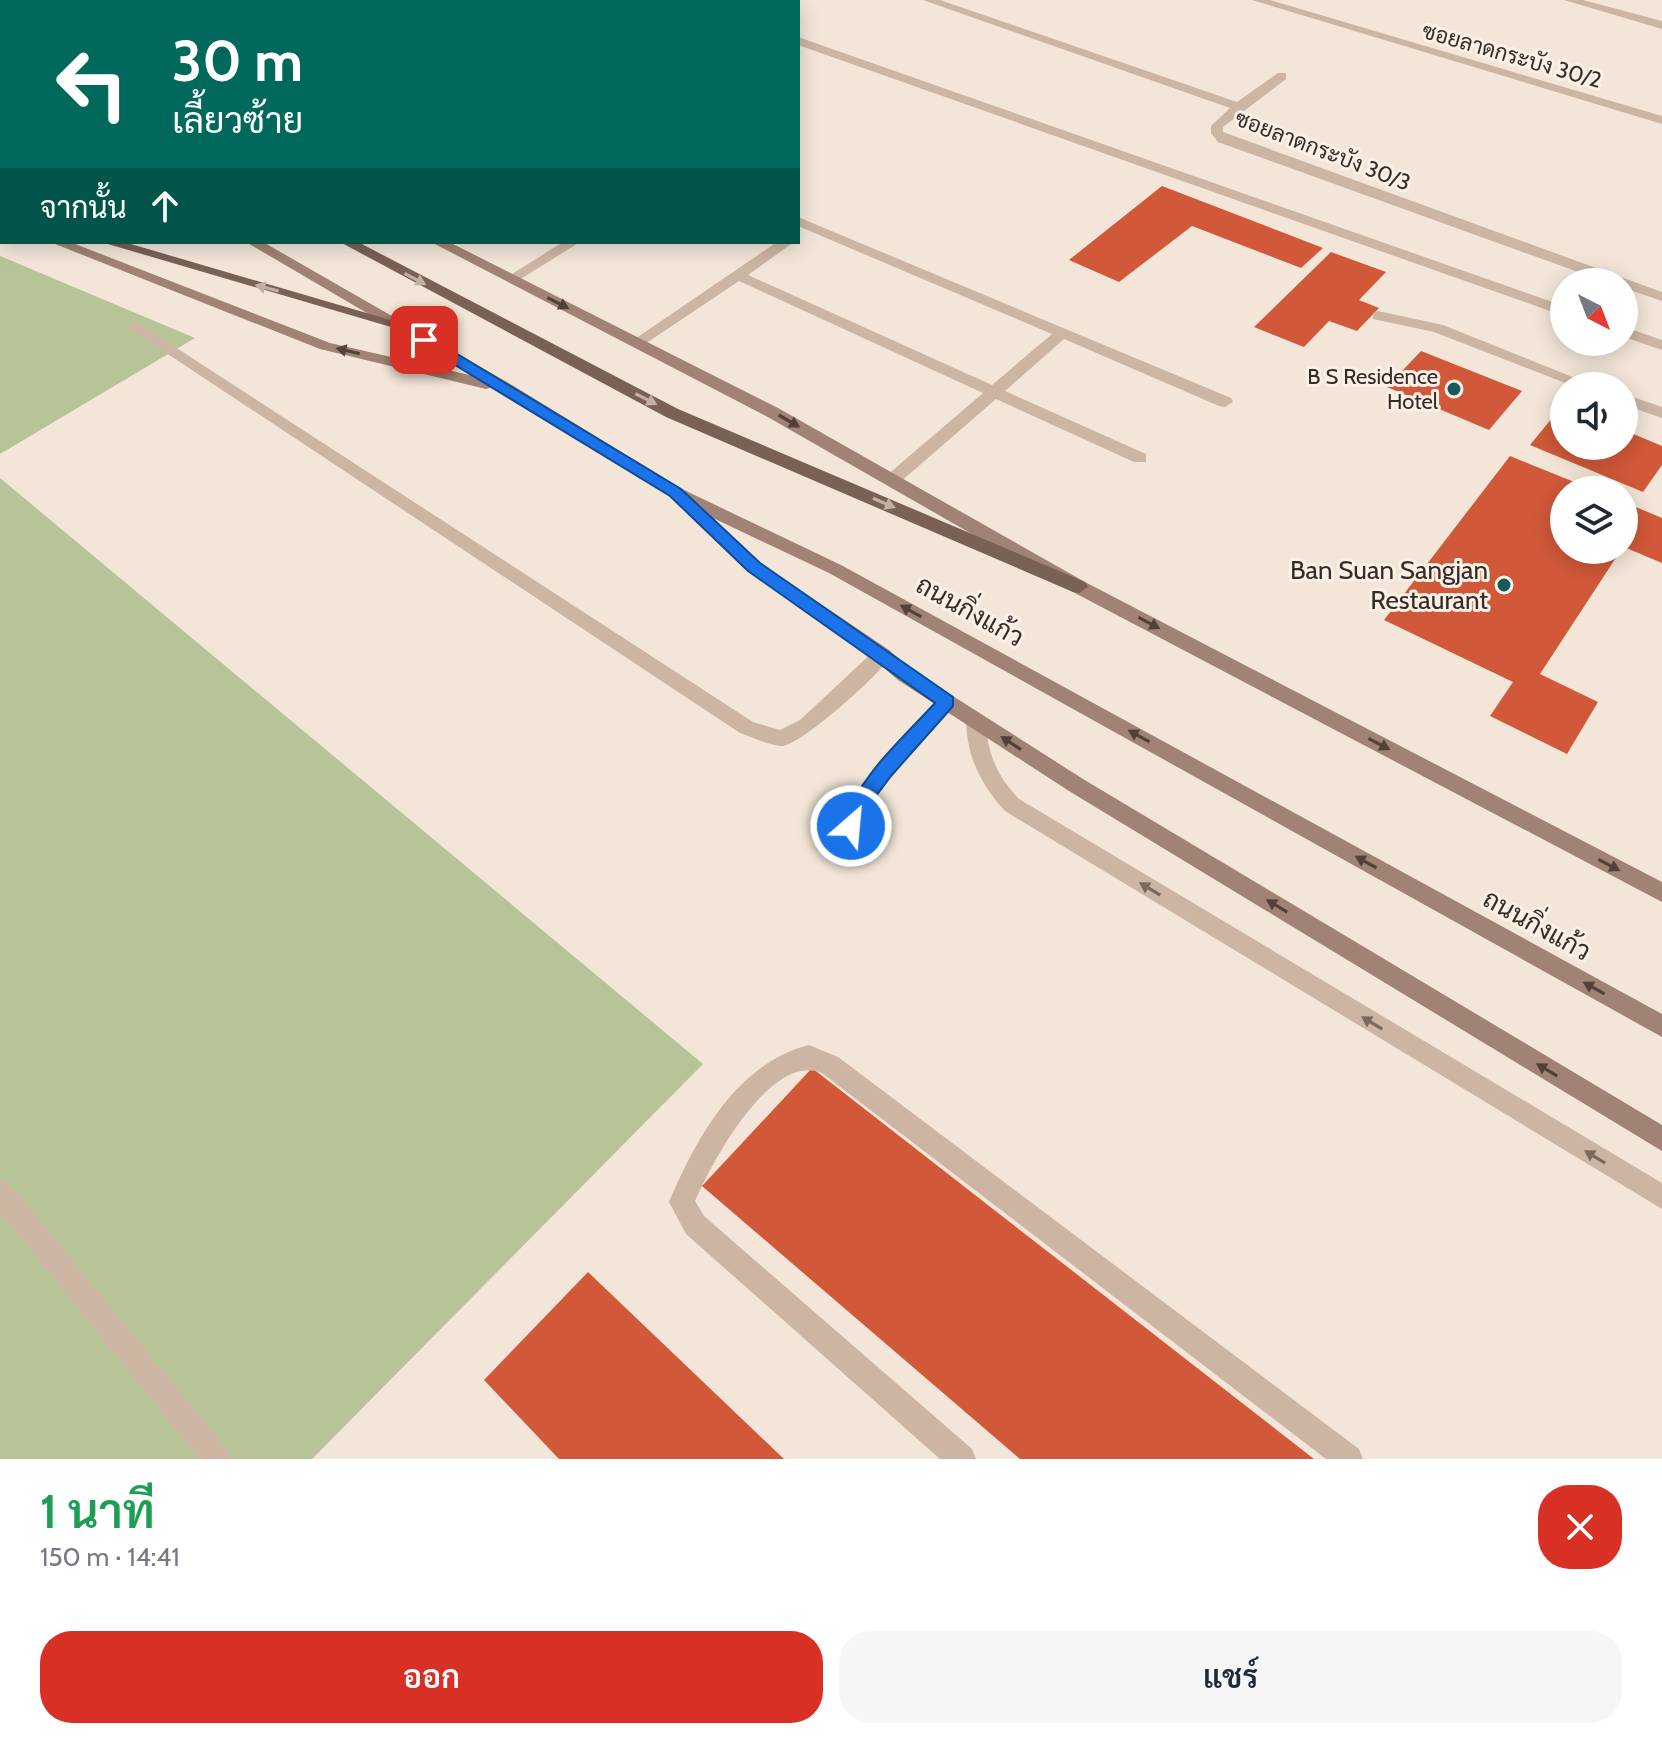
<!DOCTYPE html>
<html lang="th">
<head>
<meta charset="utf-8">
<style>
	:root { --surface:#fff; --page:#f6f6f7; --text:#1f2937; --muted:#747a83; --accent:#d93025 }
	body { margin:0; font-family:Cabin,Sarabun,sans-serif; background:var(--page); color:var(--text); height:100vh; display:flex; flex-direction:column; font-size:30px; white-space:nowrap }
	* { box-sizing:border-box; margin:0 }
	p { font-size:26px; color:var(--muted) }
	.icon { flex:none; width:44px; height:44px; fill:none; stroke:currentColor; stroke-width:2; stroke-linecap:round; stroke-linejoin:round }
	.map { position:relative; height:1459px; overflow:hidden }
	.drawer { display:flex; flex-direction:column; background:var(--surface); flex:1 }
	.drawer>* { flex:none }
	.banner { position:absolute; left:0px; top:0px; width:800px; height:244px; box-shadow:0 4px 20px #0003; background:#00695c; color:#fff; overflow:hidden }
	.needle { width:52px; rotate:138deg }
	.tools { position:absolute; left:1550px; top:268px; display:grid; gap:16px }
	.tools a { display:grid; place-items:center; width:88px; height:88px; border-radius:50%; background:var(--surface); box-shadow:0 4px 20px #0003; font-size:40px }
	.pin { position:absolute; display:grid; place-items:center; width:68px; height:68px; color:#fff; margin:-34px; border-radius:16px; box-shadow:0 4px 12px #0006 }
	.me { position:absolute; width:88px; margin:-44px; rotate:27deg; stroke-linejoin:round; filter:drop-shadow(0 0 6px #0008) }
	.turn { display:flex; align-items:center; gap:28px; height:168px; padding:0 40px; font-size:36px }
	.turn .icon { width:104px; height:104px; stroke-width:2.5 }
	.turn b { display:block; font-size:56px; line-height:68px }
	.then { display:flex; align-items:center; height:76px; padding:0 40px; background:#0003; gap:16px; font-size:30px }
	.round { display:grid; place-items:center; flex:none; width:84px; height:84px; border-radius:32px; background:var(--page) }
	.head { display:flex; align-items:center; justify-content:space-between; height:136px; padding:0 40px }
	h1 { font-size:48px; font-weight:600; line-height:60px; color:#1e9e55 }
	.primary-button { display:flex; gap:16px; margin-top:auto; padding:16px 40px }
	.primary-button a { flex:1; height:92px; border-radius:32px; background:var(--accent); color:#fff; font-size:32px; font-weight:600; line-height:92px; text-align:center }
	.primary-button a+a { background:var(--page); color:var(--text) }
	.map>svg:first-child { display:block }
</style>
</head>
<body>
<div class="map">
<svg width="1662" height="1459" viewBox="0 0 1662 1459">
	<rect width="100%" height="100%" fill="#f3e6d8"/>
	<g fill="#b6c497">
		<polygon points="0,256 195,338 0,454"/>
		<polygon points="0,478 703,1064 312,1459 0,1459"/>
	</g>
	<g fill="#d15939">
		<polygon points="1162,186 1323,248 1301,268 1192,226 1119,282 1069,260"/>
		<polygon points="1331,252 1386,272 1359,300 1379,308 1357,331 1329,321 1304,347 1254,327"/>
		<polygon points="1421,351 1522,391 1489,430 1387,387"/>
		<polygon points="1562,406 1564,446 1624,446 1624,430 1662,446 1662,465 1643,492 1530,445"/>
		<polygon points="1510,456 1594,490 1564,490 1564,550 1621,550 1540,674 1598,702 1567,754 1490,716 1513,682 1384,620"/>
		<polygon points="1624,502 1662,518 1662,563 1624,547"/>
		<polygon points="812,1068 1314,1459 1020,1459 702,1186"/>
		<polygon points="588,1272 784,1459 559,1459 484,1380"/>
	</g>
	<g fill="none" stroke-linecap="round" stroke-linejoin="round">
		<g fill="#ccb5a3" fill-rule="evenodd">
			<polygon points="679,0 695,0 697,2 681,2"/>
			<polygon points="923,0 940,0 1237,102 1278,73 1286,73 1286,79 1223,127 1223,132 1662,292 1662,301 1624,288 1624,282 1606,282 1218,142 1211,133 1211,126 1230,108"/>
			<polygon points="798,37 1564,306 1564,316 798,45"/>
			<polygon points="563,242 580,242 516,282 511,283 504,279"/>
			<polygon points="1378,311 1443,325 1595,386 1573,386 1434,332 1373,319 1373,313"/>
			<polygon points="1624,327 1662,340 1662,350 1624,337"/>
			<polygon points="1624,394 1662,407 1662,418 1624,405"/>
			<polygon points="947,695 957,702 954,707 894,772 868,808 854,862 846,865 838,862 835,856 851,799 880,760 940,697"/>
		</g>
		<g fill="#ccb5a3" fill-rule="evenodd">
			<polygon points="1252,0 1270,0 1662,116 1662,124"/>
			<polygon points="1564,0 1583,0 1662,21 1662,29"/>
			<polygon points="798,217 1231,398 1233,402 1225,407 1219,406 1064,339 1005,391 1146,454 1146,462 1134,462 996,399 898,484 886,484 886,476 983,393 739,281 642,346 632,346 629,343 777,242 794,242 748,275 992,385 1052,334 798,226"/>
			<path d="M135,321l618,401 27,8 20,-10 75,-70h14l3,5c-11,18 -90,90 -110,91 -12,0 -30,-9 -42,-13l-610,-404 -3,-3z"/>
			<path d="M976,713l10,8c1,32 11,55 33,78l643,384v26l-657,-398c-24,-26 -38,-54 -39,-90z"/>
			<path d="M809,1045l29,12 521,392 4,10h-37l-504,-386c-51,-22 -110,89 -127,128l9,15 268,233 4,10h-36l-254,-225 -17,-32c27,-64 68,-139 140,-157z"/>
			<polygon points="0,1180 9,1183 227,1449 231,1459 199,1459 0,1212"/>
		</g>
		<g fill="#a08374" fill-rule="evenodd">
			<rect x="0" y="15" width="2" height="7"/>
			<polygon points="0,96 2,97 2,105 0,104"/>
			<rect x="0" y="221" width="2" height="8"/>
			<polygon points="50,242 70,242 330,343 474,376 246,242 263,242 512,385 682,489 841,565 1662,1014 1662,1037 829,573 713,518 760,563 889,650 912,670 1083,779 1662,1125 1662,1151 1069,791 898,680 875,660 748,571 684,510 683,503 492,387 486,389 320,349"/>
			<polygon points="431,242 449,242 778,408 1085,582 1662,882 1662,902 1073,592 766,416"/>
		</g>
		<g fill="#7a6155" fill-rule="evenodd">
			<polygon points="0,64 2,65 2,73 0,72"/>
			<rect x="0" y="121" width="2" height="8"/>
			<rect x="0" y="203" width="2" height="9"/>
			<polygon points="101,242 124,242 404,324 401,327 391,327"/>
			<polygon points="340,242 358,242 678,409 1085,582 1088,587 1079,593 1073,592 666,417"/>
		</g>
	</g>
	<defs><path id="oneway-solid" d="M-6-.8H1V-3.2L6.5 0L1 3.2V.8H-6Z" transform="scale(2)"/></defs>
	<g fill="#c1b0a4">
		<use href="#oneway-solid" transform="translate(415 279) rotate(28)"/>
		<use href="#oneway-solid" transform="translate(267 288) rotate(-165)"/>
		<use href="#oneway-solid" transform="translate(646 399) rotate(27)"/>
		<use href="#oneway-solid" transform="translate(884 503) rotate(23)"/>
	</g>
	<g fill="#51413a">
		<use href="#oneway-solid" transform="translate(558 303) rotate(27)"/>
		<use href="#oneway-solid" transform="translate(348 351) rotate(-167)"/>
		<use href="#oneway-solid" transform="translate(789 421) rotate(30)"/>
		<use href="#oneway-solid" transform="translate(911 611) rotate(-151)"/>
		<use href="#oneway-solid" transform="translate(1149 623) rotate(28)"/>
		<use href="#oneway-solid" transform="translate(1139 736) rotate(-151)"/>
		<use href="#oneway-solid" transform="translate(1011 743) rotate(-147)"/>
		<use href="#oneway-solid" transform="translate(1379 744) rotate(28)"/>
		<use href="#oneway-solid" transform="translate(1366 862) rotate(-151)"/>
		<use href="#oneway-solid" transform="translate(1609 865) rotate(28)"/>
		<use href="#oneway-solid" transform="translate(1277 906) rotate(-149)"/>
		<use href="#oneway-solid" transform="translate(1594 988) rotate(-151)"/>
		<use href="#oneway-solid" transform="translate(1547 1070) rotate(-149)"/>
	</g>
	<g fill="#7a695e">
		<use href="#oneway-solid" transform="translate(1150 889) rotate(-149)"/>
		<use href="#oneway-solid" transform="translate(1372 1023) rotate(-149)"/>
		<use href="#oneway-solid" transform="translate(1595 1157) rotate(-149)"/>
	</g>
	<path fill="#1a73e8" stroke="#114b97" stroke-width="2" d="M419,337h10l252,152 79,74 193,134v9l-62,70 -24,32 -9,23 -7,2 -9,-7c17,-50 59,-86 93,-123l-187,-132 -78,-75 -251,-153z"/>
	<g fill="#18595c" stroke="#fbf0e5" stroke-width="3">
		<circle cx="1454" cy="389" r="8"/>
		<circle cx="1504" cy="585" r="8"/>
	</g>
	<g text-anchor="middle" stroke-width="6" stroke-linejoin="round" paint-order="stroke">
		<g font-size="22" fill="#372b26" stroke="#fbf0e5">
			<text transform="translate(1512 55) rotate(16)" y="8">ซอยลาดกระบัง 30/2</text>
			<text transform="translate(1323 150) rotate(21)" y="8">ซอยลาดกระบัง 30/3</text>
		</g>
		<g font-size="22" fill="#372b26" stroke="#fbf0e5" text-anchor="end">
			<text x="1438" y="384">B S Residence<tspan x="1438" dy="25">Hotel</tspan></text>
		</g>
		<g font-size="26" fill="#372b26" stroke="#fbf0e5" text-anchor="end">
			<text x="1488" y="579">Ban Suan Sangjan<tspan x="1488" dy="30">Restaurant</tspan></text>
		</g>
		<g font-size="26" fill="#372b26" stroke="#fbf0e5">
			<text transform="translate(970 611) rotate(29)" y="9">ถนนกิ่งแก้ว</text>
			<text transform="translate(1537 925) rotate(29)" y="9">ถนนกิ่งแก้ว</text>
		</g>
	</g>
</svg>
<div class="tools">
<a><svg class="needle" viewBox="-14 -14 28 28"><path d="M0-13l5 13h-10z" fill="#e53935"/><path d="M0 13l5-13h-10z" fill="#747a83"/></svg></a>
<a><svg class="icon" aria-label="sound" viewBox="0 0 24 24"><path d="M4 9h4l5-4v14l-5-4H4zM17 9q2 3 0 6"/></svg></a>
<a><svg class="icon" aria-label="layers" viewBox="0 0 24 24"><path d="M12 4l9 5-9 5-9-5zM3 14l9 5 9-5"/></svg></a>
</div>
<div class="pin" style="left:424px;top:340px;background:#d93025"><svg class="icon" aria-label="arrive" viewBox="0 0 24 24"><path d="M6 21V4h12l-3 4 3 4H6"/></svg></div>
<svg class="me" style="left:851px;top:826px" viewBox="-20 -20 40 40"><circle r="17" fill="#1a73e8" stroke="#fff" stroke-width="3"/><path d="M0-11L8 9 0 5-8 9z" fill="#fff"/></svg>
<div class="banner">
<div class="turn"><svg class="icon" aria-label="left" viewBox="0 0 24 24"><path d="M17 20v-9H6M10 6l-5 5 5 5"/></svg><div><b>30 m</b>เลี้ยวซ้าย</div></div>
<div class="then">จากนั้น<svg class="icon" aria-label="ahead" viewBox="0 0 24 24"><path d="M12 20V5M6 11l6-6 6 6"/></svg></div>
</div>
</div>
<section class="drawer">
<div class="head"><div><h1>1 นาที</h1><p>150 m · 14:41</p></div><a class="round" style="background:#d93025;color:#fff"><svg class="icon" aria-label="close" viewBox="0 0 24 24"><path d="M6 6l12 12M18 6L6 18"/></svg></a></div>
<div class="primary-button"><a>ออก</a><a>แชร์</a></div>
</section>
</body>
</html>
